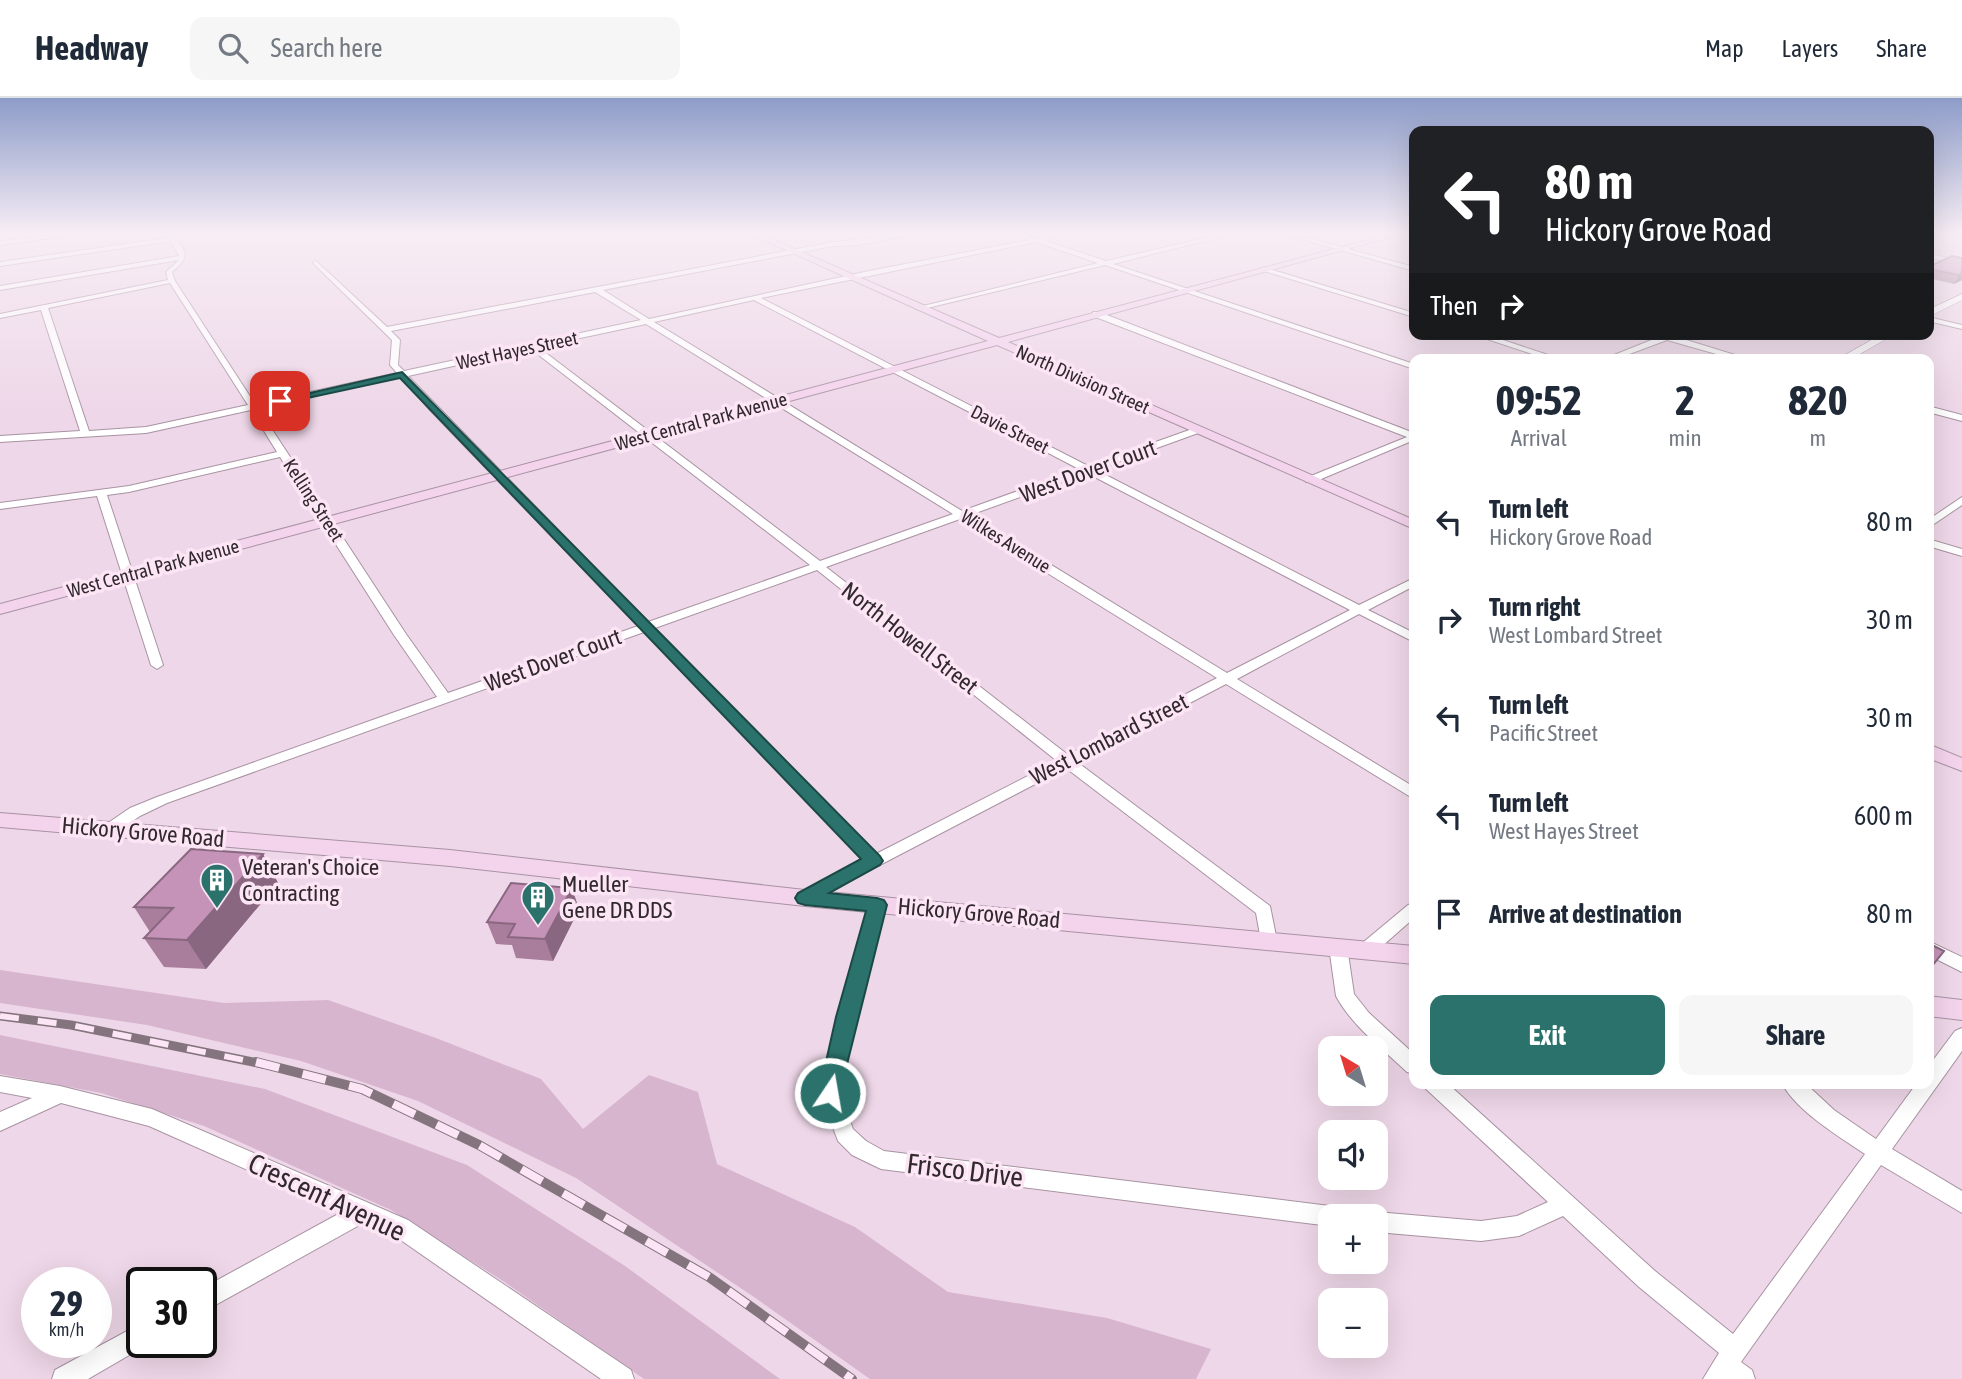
<!DOCTYPE html>
<html lang="en">
<head>
<meta charset="utf-8">
<style>
	:root { --surface:#fff; --page:#f6f6f7; --text:#1f2937; --muted:#747a83; --line:#e0e1e3; --accent:#2a726b }
	body { margin:0; font-family:"Asap Condensed",sans-serif; background:var(--page); color:var(--text); height:100vh; display:flex; flex-direction:column; font-size:26px; white-space:nowrap }
	* { box-sizing:border-box; margin:0 }
	p { font-size:23px; color:var(--muted) }
	.icon { flex:none; width:38px; height:38px; fill:none; stroke:currentColor; stroke-width:2; stroke-linecap:round; stroke-linejoin:round }
	.map { position:relative; flex:1; overflow:hidden }
	.side { position:absolute; left:1409px; top:256px; width:525px; height:735px; display:flex; flex-direction:column; background:var(--surface); border-radius:14px; box-shadow:0 7px 28px #0002 }
	.side>* { flex:none }
	.top-card { position:absolute; left:1409px; top:28px; width:525px; height:214px; border-radius:14px; box-shadow:0 7px 28px #0002; background:#202124; color:#fff; overflow:hidden }
	.needle { width:46px; rotate:322deg }
	.tools { position:absolute; left:1318px; top:938px; display:grid; gap:14px }
	.tools a { display:grid; place-items:center; width:70px; height:70px; border-radius:14px; background:var(--surface); box-shadow:0 7px 28px #0002; font-size:35px }
	.speed { position:absolute; left:21px; top:1169px; display:flex; gap:14px; font-size:35px; font-weight:700; text-align:center }
	.speed>* { display:grid; place-content:center; width:91px; height:91px; border-radius:50%; background:var(--surface); box-shadow:0 7px 28px #0002; line-height:1 }
	.speed small { font-size:18px; font-weight:400 }
	.speed .limit { border:4px solid #111; border-radius:10px; background:#fff; color:#111 }
	.pin { position:absolute; display:grid; place-items:center; width:60px; height:60px; color:#fff; margin:-30px; border-radius:14px; box-shadow:0 4px 10px #0006 }
	.me { position:absolute; width:77px; margin:-38px; rotate:12deg; stroke-linejoin:round; filter:drop-shadow(0 0 5px #0008) }
	.turn { display:flex; align-items:center; gap:24px; height:147px; padding:0 21px; font-size:32px }
	.turn .icon { width:91px; height:91px; stroke-width:2.5 }
	.turn b { display:block; font-size:49px; line-height:60px }
	.then { display:flex; align-items:center; height:66px; padding:0 21px; background:#0003; gap:14px; font-size:26px }
	.eta { display:flex; justify-content:space-evenly; align-items:center; height:119px; text-align:center }
	.eta b { font-size:42px; font-weight:700; line-height:49px }
	.cta { display:flex; gap:14px; margin-top:auto; padding:14px 21px }
	.cta a { flex:1; height:80px; border-radius:14px; background:var(--accent); color:#fff; font-size:28px; font-weight:700; line-height:80px; text-align:center }
	.cta a+a { background:var(--page); color:var(--text) }
	ul { padding:0; list-style:none }
	li { display:flex; align-items:center; gap:21px; height:98px; padding:0 21px }
	li div { flex:1 }
	li b { display:block; font-size:26px }
	li em { font-style:normal }
	header { display:flex; align-items:center; gap:42px; box-sizing:border-box; height:98px; padding:0 35px; background:var(--surface); border-bottom:2px solid var(--line) }
	header strong { font-size:33px }
	nav { display:flex; gap:38px; margin-inline-start:auto; font-size:24px }
	.search { width:490px; height:63px; background:var(--page); display:flex; align-items:center; gap:18px; box-sizing:border-box; padding:0 24px; border-radius:14px; color:var(--muted); font-size:26px }
	.map>svg:first-child { display:block }
</style>
</head>
<body>
<header>
<strong>Headway</strong>
<div class="search"><svg class="icon" aria-label="search" viewBox="0 0 24 24"><circle cx="10" cy="10" r="6"/><path d="M15 15l6 6"/></svg>Search here</div>
<nav><a>Map</a><a>Layers</a><a>Share</a></nav>
</header>
<div class="map">
<svg width="1962" height="1281" viewBox="0 0 1962 1281">
	<rect width="100%" height="100%" fill="#eed7e8"/>
	<g fill="#d8b5ce">
		<polygon points="0,872 224,905 328,902 436,940 541,981 583,1031 649,977 698,994 717,1066 855,1129 948,1194 1107,1220 1211,1251 1196,1281 870,1281 754,1199 576,1080 418,1003 301,963 147,927 0,905"/>
		<polygon points="0,937 265,991 467,1067 625,1168 780,1281 644,1281 503,1183 391,1112 204,1028 101,995 0,976"/>
	</g>
	<g fill="none" stroke-linecap="round" stroke-linejoin="round">
		<polygon fill="#a67799" fill-rule="evenodd" points="0,135 7,135 0,139"/>
		<defs>
			<g id="minor">
				<polygon points="72,135 86,135 0,147 0,143"/>
				<path d="M165,135h6c14,18 22,22 1,39l3,9 80,123 142,-31 -7,-8 2,-25 -79,-77 2,-3 72,67 446,-85c26,-1 60,-11 83,-9l-58,12 -25,1 -230,44 46,29 220,-48 160,-31 -17,-7 24,5 39,-5 -32,7 63,21 121,-28h9l-123,31 301,100v5l-309,-104 -186,45 -4,-2 183,-45 -62,-21 -275,56 327,168 107,-38h6v4l-105,38 263,135 55,-27v8l-46,24 46,23v9l-55,-28 -122,65 177,108v12l-188,-115 -149,78 193,144 7,35 -3,5 -6,2 -6,-2 -6,-33 -190,-145 -261,136 -6,-2 -2,-4 2,-4 65,-34 -220,-228 -477,171 -27,13 -25,17h-10l-3,-4 3,-4 25,-17 27,-11 280,-100 -43,-62 -114,-178 -151,35 -22,3 56,170 -6,4 -6,-4 -54,-169 -97,13v-6l129,-17 148,-34 -26,-42 -105,23 -146,9v-6l80,-5 -39,-121 -41,8v-4l168,-34 -2,-8 13,-12 -179,30v-4l179,-30 -8,-15 -171,25v-4l168,-24zM170,185l78,122 -102,22 -57,4 -41,-123zM595,194l46,28 -237,51 -6,-6 2,-25 -9,-9zM754,202l325,169 -117,42 -308,-189zM646,226l307,190 -133,47 -282,-214zM531,251l279,216 -162,57 -240,-246zM401,279l29,33 208,216 -190,67 -42,-59 -148,-226zM1087,375l263,137 -123,63 -257,-158zM960,421l257,159 -149,77 -242,-188zM817,472l240,191 -181,93 -221,-226z"/>
				<polygon points="1281,135 1289,135 1414,169 1414,173"/>
				<polygon points="1955,135 1962,135 1962,137 1956,136"/>
				<polygon points="1263,169 1414,215 1414,219 1261,172"/>
				<polygon points="1093,214 1099,214 1414,335 1414,342 1314,384 1306,384 1306,380 1407,339 1093,218"/>
				<polygon points="1928,219 1962,227 1962,231 1928,223"/>
				<polygon points="1472,236 1485,236 1560,261 1547,261"/>
				<polygon points="1651,236 1670,237 1748,261 1734,261 1667,242 1616,261 1604,261 1659,239"/>
				<polygon points="1928,308 1962,317 1962,323 1928,314"/>
				<polygon points="1962,399 1962,407 1928,430 1928,422"/>
				<polygon points="1928,441 1962,451 1962,458 1928,448"/>
				<polygon points="877,801 883,803 885,807 856,919 840,995 853,1031 866,1043 884,1053 1330,1108 1338,1111 1341,1118 1330,1118 1330,1128 881,1071 852,1057 838,1043 820,995 838,919 869,807 871,803"/>
				<polygon points="1414,805 1414,820 1372,857 1366,859 1360,857 1357,852 1360,847 1408,807"/>
				<path d="M1338,842l6,2 3,5 7,47 15,19 45,41v20l-7,-2c-24,-23 -55,-46 -71,-76l-7,-49 3,-5z"/>
				<polygon points="1928,843 1962,859 1962,874 1928,857"/>
				<path d="M1962,930v23l-70,98 70,42v22l-81,-48 -140,197 11,8 3,9h-52l16,-26 -80,-66 -76,-71 -44,20 -38,5 -105,-9v-16h-8l8,-4 105,9 36,-5 31,-14 -122,-113 -3,-6h24l208,188 78,63 132,-180c-25,-17 -69,-43 -83,-71h23l29,27 42,29 41,-56h11v-16l27,-36z"/>
				<polygon points="0,978 60,988 152,1011 408,1122 631,1272 634,1281 601,1281 392,1136 365,1124 201,1215 201,1191 342,1114 149,1028 61,1005 0,1033 0,1014 32,1000 0,994"/>
				<polygon points="142,1225 142,1244 150,1245 88,1281 52,1281 55,1272"/>
			</g>
			<g id="tertiary">
				<polygon points="1928,156 1962,162 1962,166 1928,160"/>
				<polygon points="1962,196 1962,202 1928,219 1928,212"/>
				<polygon points="1882,236 1895,236 1851,261 1838,261"/>
			</g>
			<g id="secondary">
				<polygon points="748,135 758,135 999,240 1394,135 1406,135 1008,244 1414,422 1414,431 997,247 0,516 0,506 988,243"/>
				<polygon points="1928,646 1962,660 1962,673 1928,660"/>
				<polygon points="0,715 450,752 805,792 1414,848 1414,866 805,808 450,768 0,729"/>
				<polygon points="1928,898 1962,902 1962,922 1928,918"/>
			</g>
		</defs>
		<use href="#minor" stroke="#a893a2" stroke-width="2"/>
		<use href="#tertiary" stroke="#a893a2" stroke-width="1"/>
		<use href="#secondary" stroke="#a893a2" stroke-width="2"/>
		<use href="#minor" fill="#fff" fill-rule="evenodd"/>
		<use href="#tertiary" fill="#fff" fill-rule="evenodd"/>
		<use href="#secondary" fill="#f4d3ed" fill-rule="evenodd"/>
		<defs>
			<polyline id="rail-far1" points="0,918 71,927 263,966"/>
			<polyline id="rail" points="256,964 362,991 479,1047 709,1179 852,1281"/>
		</defs>
		<use href="#rail-far1" stroke="#83747e" stroke-width="9"/>
		<use href="#rail" stroke="#83747e" stroke-width="10"/>
		<use href="#rail-far1" stroke="#fce5f5" stroke-width="6" stroke-dasharray="19" stroke-linecap="butt"/>
		<use href="#rail" stroke="#fce5f5" stroke-width="8" stroke-dasharray="24" stroke-linecap="butt"/>
	</g>
	<g fill="#a97e9d">
		<polygon points="1962,160 1962,182 1954,186 1928,180 1928,169"/>
		<polygon points="263,756 278,785 206,871 164,869 144,840 150,834 134,809"/>
		<polygon points="579,811 553,863 516,860 512,847 496,846 487,824"/>
	</g>
	<g fill="#896780">
		<polygon points="1962,175 1962,182 1954,186 1959,177"/>
		<polygon points="263,756 278,785 206,871 187,842"/>
		<polygon points="572,790 579,811 553,863 545,841"/>
	</g>
	<g fill="#c493b7" stroke="#896780" stroke-width="2">
		<polygon points="1952,158 1962,160 1962,175 1959,177 1928,171 1928,169"/>
		<polygon points="191,751 263,756 187,842 144,840 173,810 134,809"/>
		<polygon points="511,785 572,790 545,841 508,839 515,826 487,824"/>
		<polygon points="1928,845 1944,853 1928,873"/>
	</g>
	<linearGradient id="sky" x2="0" y2="1"><stop stop-color="#8d9cc8"/><stop offset="0.43" stop-color="#f7edf5"/><stop offset="1" stop-color="#f7edf5" stop-opacity="0"/></linearGradient>
	<rect width="1962" height="314" fill="url(#sky)"/>
	<polygon fill="#2a726b" stroke="#1b4a46" stroke-width="2" points="402,274 880,758 883,763 880,767 829,795 877,800 884,802 887,807 838,1002 830,1005 822,1002 819,995 836,919 866,813 805,807 798,805 795,800 798,795 861,761 400,280 280,306 275,303"/>
	<defs>
		<symbol id="building-pin" viewBox="-11 -11 22 30"><path d="M0 17L-7.5 6A9.5 9.5 0 1 1 7.5 6Z" fill="#2a726b" stroke="#fce5f5"/><path d="M-4-6H4V6H1V3H-1V6H-4ZM-2.5-4.3h1.7v1.8h-1.7ZM.8-4.3h1.7v1.8H.8ZM-2.5-1h1.7V.8h-1.7ZM.8-1h1.7V.8H.8Z" fill="#fff"/></symbol>
	</defs>
	<g fill-rule="evenodd">
		<use href="#building-pin" x="198" y="763" width="38" height="52"/>
		<use href="#building-pin" x="519" y="780" width="38" height="52"/>
	</g>
	<g text-anchor="middle" stroke-width="7" stroke-linejoin="round" paint-order="stroke">
		<g font-size="19" fill="#32292f" stroke="#fce5f5">
			<text transform="translate(517 252) rotate(-12)" y="7">West Hayes Street</text>
			<text transform="translate(1083 281) rotate(24)" y="7">North Division Street</text>
			<text transform="translate(701 323) rotate(-15)" y="7">West Central Park Avenue</text>
			<text transform="translate(1010 331) rotate(27)" y="7">Davie Street</text>
			<text transform="translate(314 402) rotate(57)" y="7">Kelling Street</text>
			<text transform="translate(1006 443) rotate(32)" y="7">Wilkes Avenue</text>
			<text transform="translate(153 470) rotate(-15)" y="7">West Central Park Avenue</text>
		</g>
		<g font-size="23" fill="#32292f" stroke="#fce5f5">
			<text transform="translate(1088 373) rotate(-20)" y="8">West Dover Court</text>
			<text transform="translate(910 540) rotate(38)" y="8">North Howell Street</text>
			<text transform="translate(553 562) rotate(-20)" y="8">West Dover Court</text>
			<text transform="translate(1109 641) rotate(-27)" y="8">West Lombard Street</text>
			<text transform="translate(143 734) rotate(5)" y="8">Hickory Grove Road</text>
			<text transform="translate(979 815) rotate(5)" y="8">Hickory Grove Road</text>
		</g>
		<g font-size="23" fill="#32292f" stroke="#fce5f5" text-anchor="start">
			<text x="242" y="777">Veteran's Choice<tspan x="242" dy="26">Contracting</tspan></text>
			<text x="562" y="794">Mueller<tspan x="562" dy="26">Gene DR DDS</tspan></text>
		</g>
		<g font-size="28" fill="#32292f" stroke="#fce5f5">
			<text transform="translate(965 1072) rotate(7)" y="10">Frisco Drive</text>
			<text transform="translate(327 1099) rotate(25)" y="10">Crescent Avenue</text>
		</g>
	</g>
</svg>
<div class="tools">
<a><svg class="needle" viewBox="-14 -14 28 28"><path d="M0-13l5 13h-10z" fill="#e53935"/><path d="M0 13l5-13h-10z" fill="#747a83"/></svg></a>
<a><svg class="icon" aria-label="sound" viewBox="0 0 24 24"><path d="M4 9h4l5-4v14l-5-4H4zM17 9q2 3 0 6"/></svg></a>
<a>+</a>
<a>−</a>
</div>
<div class="speed"><div>29<small>km/h</small></div><div class="limit">30</div></div>
<div class="pin" style="left:280px;top:303px;background:#d93025"><svg class="icon" aria-label="arrive" viewBox="0 0 24 24"><path d="M6 21V4h12l-3 4 3 4H6"/></svg></div>
<svg class="me" style="left:830px;top:995px" viewBox="-20 -20 40 40"><circle r="17" fill="#2a726b" stroke="#fff" stroke-width="3"/><path d="M0-11L8 9 0 5-8 9z" fill="#fff"/></svg>
<div class="top-card">
<div class="turn"><svg class="icon" aria-label="left" viewBox="0 0 24 24"><path d="M17 20v-9H6M10 6l-5 5 5 5"/></svg><div><b>80 m</b>Hickory Grove Road</div></div>
<div class="then">Then<svg class="icon" aria-label="right" viewBox="0 0 24 24"><path d="M7 20v-9h11M14 6l5 5-5 5"/></svg></div>
</div>
<section class="side">
<div class="eta">
<div><b>09:52</b><p>Arrival</p></div>
<div><b>2</b><p>min</p></div>
<div><b>820</b><p>m</p></div>
</div>
<ul>
<li><svg class="icon" aria-label="left" viewBox="0 0 24 24"><path d="M17 20v-9H6M10 6l-5 5 5 5"/></svg><div><b>Turn left</b><p>Hickory Grove Road</p></div><em>80 m</em></li>
<li><svg class="icon" aria-label="right" viewBox="0 0 24 24"><path d="M7 20v-9h11M14 6l5 5-5 5"/></svg><div><b>Turn right</b><p>West Lombard Street</p></div><em>30 m</em></li>
<li><svg class="icon" aria-label="left" viewBox="0 0 24 24"><path d="M17 20v-9H6M10 6l-5 5 5 5"/></svg><div><b>Turn left</b><p>Pacific Street</p></div><em>30 m</em></li>
<li><svg class="icon" aria-label="left" viewBox="0 0 24 24"><path d="M17 20v-9H6M10 6l-5 5 5 5"/></svg><div><b>Turn left</b><p>West Hayes Street</p></div><em>600 m</em></li>
<li><svg class="icon" aria-label="arrive" viewBox="0 0 24 24"><path d="M6 21V4h12l-3 4 3 4H6"/></svg><div><b>Arrive at destination</b></div><em>80 m</em></li>
</ul>
<div class="cta"><a>Exit</a><a>Share</a></div>
</section>
</div>
</body>
</html>
